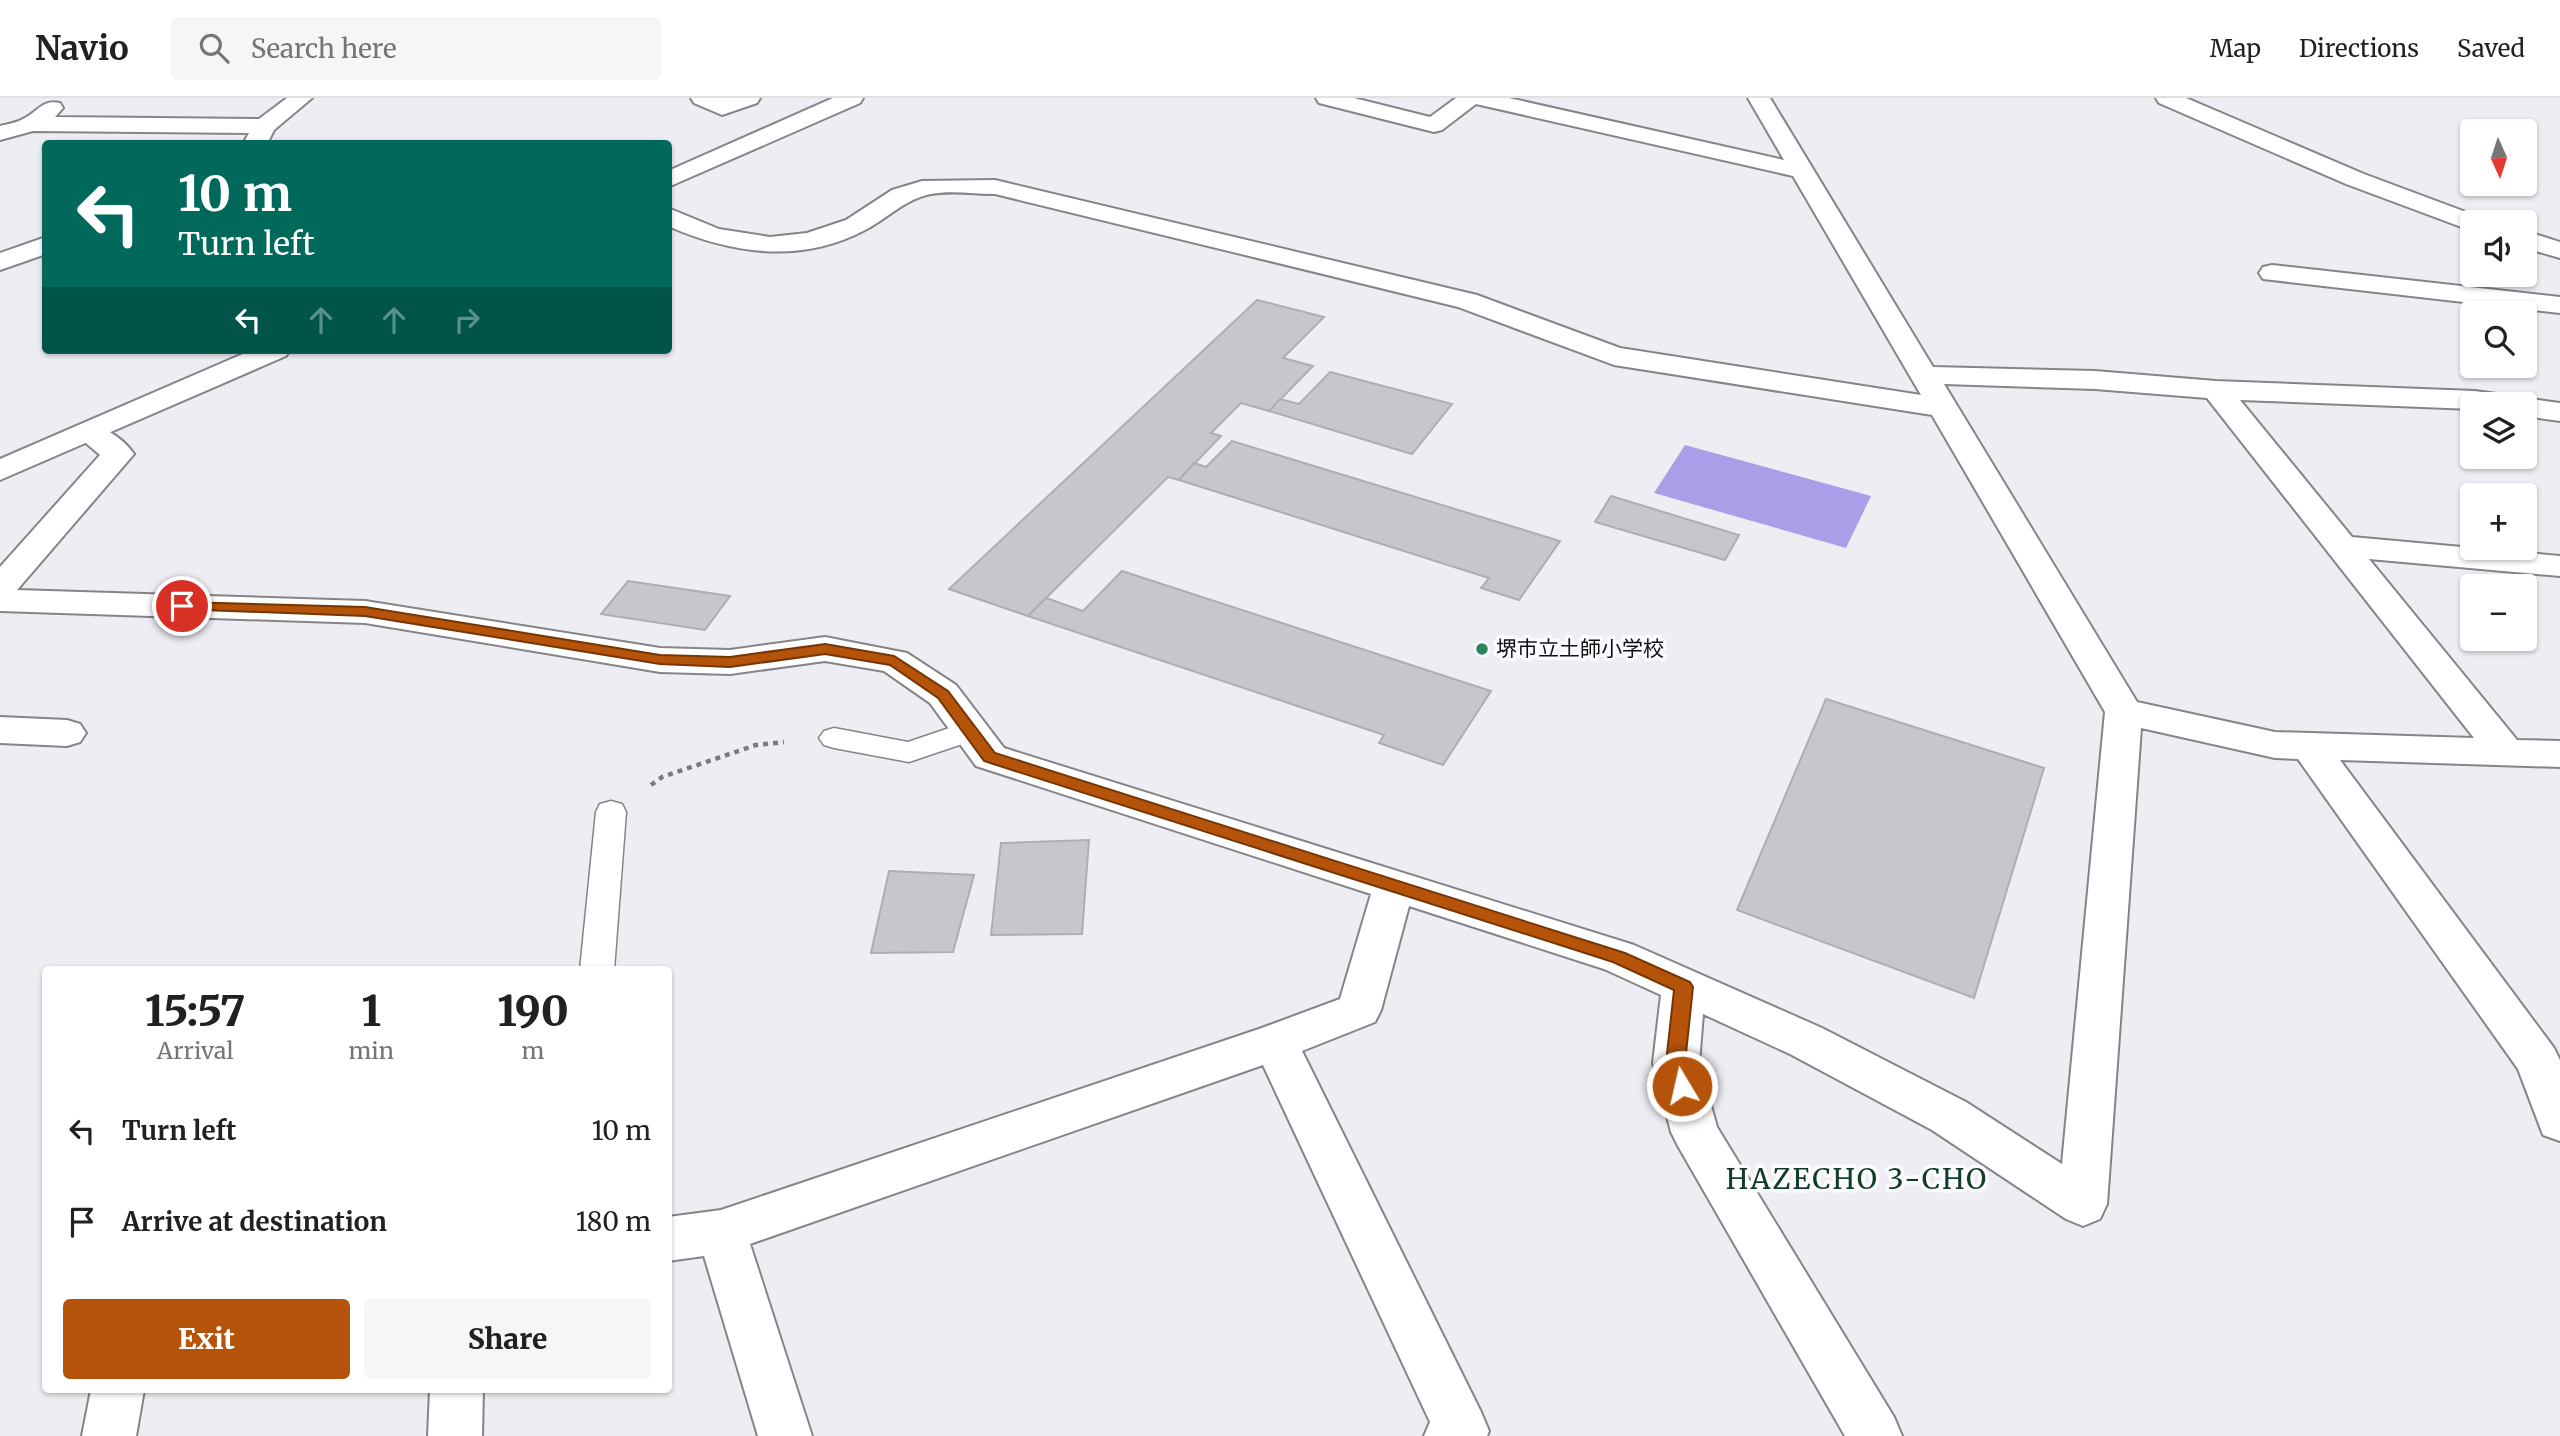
<!DOCTYPE html>
<html lang="en">
<head>
<meta charset="utf-8">
<style>
	:root { --surface:#fff; --page:#f6f6f6; --text:#202124; --muted:#757577; --line:#e0e0e0; --accent:#b45309 }
	body { margin:0; font-family:Merriweather,"Noto Sans JP",serif; background:var(--page); color:var(--text); height:100vh; display:flex; flex-direction:column; font-size:26px; white-space:nowrap }
	* { box-sizing:border-box; margin:0 }
	p { font-size:23px; color:var(--muted) }
	.icon { flex:none; width:38px; height:38px; fill:none; stroke:currentColor; stroke-width:2; stroke-linecap:round; stroke-linejoin:round }
	.map { position:relative; flex:1; overflow:hidden }
	.panel { position:absolute; left:42px; top:868px; width:630px; height:427px; display:flex; flex-direction:column; background:var(--surface); border-radius:7px; box-shadow:0 2px 5px #0004 }
	.panel>* { flex:none }
	.hud { position:absolute; left:42px; top:42px; width:630px; height:214px; border-radius:7px; box-shadow:0 2px 5px #0004; background:#00695c; color:#fff; overflow:hidden }
	.needle { width:46px; rotate:177deg }
	.fabs { position:absolute; left:2460px; top:21px; display:grid; gap:14px }
	.fabs a { display:grid; place-items:center; width:77px; height:77px; border-radius:7px; background:var(--surface); box-shadow:0 2px 5px #0004; font-size:35px }
	.pin { position:absolute; display:grid; place-items:center; width:60px; height:60px; color:#fff; margin:-30px; border:4px solid #fff; border-radius:50%; box-shadow:0 2px 7px #0007 }
	.me { position:absolute; width:77px; margin:-38px; rotate:351deg; stroke-linejoin:round; filter:drop-shadow(0 0 5px #0008) }
	.turn { display:flex; align-items:center; gap:24px; height:147px; padding:0 21px; font-size:32px }
	.turn .icon { width:91px; height:91px; stroke-width:2.5 }
	.turn b { display:block; font-size:49px; line-height:60px }
	.lanes { display:flex; align-items:center; height:66px; padding:0 21px; background:#0003; justify-content:center; gap:35px; direction:ltr }
	.lanes .off { opacity:.35 }
	.eta { display:flex; justify-content:space-evenly; align-items:center; height:119px; text-align:center }
	.eta b { font-size:42px; font-weight:800; line-height:49px }
	.action { display:flex; gap:14px; margin-top:auto; padding:14px 21px }
	.action a { flex:1; height:80px; border-radius:7px; background:var(--accent); color:#fff; font-size:28px; font-weight:800; line-height:80px; text-align:center }
	.action a+a { background:var(--page); color:var(--text) }
	ul { padding:0; list-style:none }
	li { display:flex; align-items:center; gap:21px; height:91px; padding:0 21px }
	li div { flex:1 }
	li b { display:block; font-size:26px }
	li em { font-style:normal }
	header { display:flex; align-items:center; gap:42px; box-sizing:border-box; height:98px; padding:0 35px; background:var(--surface); border-bottom:2px solid var(--line) }
	header strong { font-size:33px }
	nav { display:flex; gap:38px; margin-inline-start:auto; font-size:24px }
	.search { width:490px; height:63px; background:var(--page); display:flex; align-items:center; gap:18px; box-sizing:border-box; padding:0 24px; border-radius:7px; color:var(--muted); font-size:26px }
	.map>svg:first-child { display:block }
</style>
</head>
<body>
<header>
<strong>Navio</strong>
<div class="search"><svg class="icon" aria-label="search" viewBox="0 0 24 24"><circle cx="10" cy="10" r="6"/><path d="M15 15l6 6"/></svg>Search here</div>
<nav><a>Map</a><a>Directions</a><a>Saved</a></nav>
</header>
<div class="map">
<svg width="2560" height="1338" viewBox="0 0 2560 1338">
	<rect width="100%" height="100%" fill="#eeedf3"/>
	<polygon fill="#a99fe9" points="1685,347 1871,398 1846,450 1654,395"/>
	<g fill="#c6c6cc" stroke="#aeadb3" stroke-width="2">
		<polygon points="1257,202 1324,219 1283,260 1313,268 1269,313 1241,305 1211,335 1221,338 1179,382 1168,379 1028,518 949,491"/>
		<polygon points="1330,274 1452,306 1412,356 1269,313 1280,301 1299,306"/>
		<polygon points="1232,343 1560,443 1519,502 1481,490 1489,480 1179,382 1194,365 1206,369"/>
		<polygon points="1611,398 1739,437 1725,462 1595,424"/>
		<polygon points="1122,473 1491,593 1443,667 1379,645 1384,637 1028,518 1046,500 1083,513"/>
		<polygon points="628,483 730,498 705,532 601,516"/>
		<polygon points="1826,601 2044,670 1974,900 1737,812"/>
		<polygon points="1089,742 1082,836 991,837 1001,745"/>
		<polygon points="889,773 974,777 953,854 871,855"/>
	</g>
	<g fill="none" stroke-linecap="round" stroke-linejoin="round">
		<defs>
			<g id="lane">
				<polygon points="970,623 980,626 985,633 980,640 909,664 834,650 824,647 819,640 824,633 834,630 908,644"/>
				<polygon points="611,703 622,706 626,714 614,872 580,872 596,714 600,706"/>
			</g>
			<g id="street">
				<path d="M287,0h25l-38,32 -7,14h-24l6,-11 -216,-2 -33,9v-14c7,-2 17,-3 23,-7 15,-7 19,-20 37,-16l3,5 -8,9 204,2z"/>
				<polygon points="691,0 760,0 757,5 722,17 694,5"/>
				<path d="M1316,0h38l76,19 26,-19h53l275,62 -36,-62h22l163,269 162,4 121,10 259,10c30,4 55,8 85,12v18l-35,-5v-12h-52v5l-233,-9 112,137 208,19v20l-191,-17 148,181 43,1v26l-220,-7 214,288 6,12v81l-17,-6 -25,-66 -220,-310 -23,-1 -134,-30 -34,476 -7,15 -17,7 -17,-7 -134,-89 -142,-76 -87,-40 -4,49 18,64 177,290 8,19h-57l-167,-290 -7,-14 -18,-69 8,-68 -57,-26 -195,-63 -28,104 -6,12 -73,29 179,361 8,19 -2,5h-63l6,-14 -167,-357 -513,179 62,192h-54l-54,-180 -36,5v-44l53,-7 538,-181 81,-30 31,-105 -395,-128 -46,-63 -46,-32 -59,-10 -95,13 -70,-2 -295,-49 -365,-12v-44l100,-112 -26,-22 4,-6c21,-6 44,10 56,27l-117,136 348,11 295,47 70,2 95,-13 82,16 49,32 48,63 630,197 188,83 144,74 96,62 43,-452 -173,-297 -318,-50 -156,-58 -463,-113c-20,0 -45,-4 -64,0 -26,5 -43,24 -66,36 -64,34 -133,24 -197,-4v-18l51,21 51,8 37,-4 39,-13 46,-30 30,-9 73,-1 482,115 143,53 301,47 -128,-219 -317,-72 -34,26 -8,2 -115,-29zM1944,286l151,5 112,9 267,340 -199,-6 -138,-30z"/>
				<polygon points="46,139 46,156 0,172 0,155"/>
				<polygon points="2272,167 2560,199 2560,215 2263,181 2259,175 2263,169"/>
				<polygon points="0,619 67,622 80,626 86,635 80,644 67,648 0,645"/>
				<polygon points="91,1292 144,1292 136,1338 82,1338"/>
				<polygon points="430,1292 483,1292 482,1338 428,1338"/>
			</g>
			<g id="secondary">
				<polygon points="833,0 863,0 860,5 668,89 668,73"/>
				<polygon points="2156,0 2186,0 2364,76 2482,120 2485,124 2473,124 2473,133 2464,130 2346,86 2159,5"/>
				<polygon points="2525,133 2560,144 2560,160 2525,150"/>
				<polygon points="252,252 290,252 286,258 0,382 0,361"/>
			</g>
		</defs>
		<use href="#lane" stroke="#848489" stroke-width="3"/>
		<use href="#street" stroke="#848489" stroke-width="4"/>
		<use href="#secondary" stroke="#848489" stroke-width="4"/>
		<polyline stroke="#7b7b7f" stroke-width="4.5" stroke-dasharray="5 5" stroke-linecap="butt" points="651,687 662,679 756,647 784,644"/>
		<use href="#lane" fill="#fff" fill-rule="evenodd"/>
		<use href="#street" fill="#fff" fill-rule="evenodd"/>
		<use href="#secondary" fill="#fff" fill-rule="evenodd"/>
	</g>
	<polygon fill="#b45309" stroke="#753606" stroke-width="2" points="182,504 365,509 660,557 730,559 825,546 894,558 948,593 995,655 1625,855 1690,884 1693,889 1685,965 1692,988 1689,994 1682,996 1676,994 1666,965 1674,892 1613,864 984,663 938,600 890,567 825,556 730,569 660,566 365,518 177,511 175,508 177,505"/>
	<circle fill="#2d855a" stroke="#fbfbff" stroke-width="2.5" cx="1482" cy="551" r="7"/>
	<g text-anchor="middle" stroke-width="7" stroke-linejoin="round" paint-order="stroke">
		<g font-size="21" fill="#0f0f11" stroke="#fbfbff" text-anchor="start">
			<text x="1496" y="558">堺市立土師小学校</text>
		</g>
		<g font-size="28" letter-spacing="2" fill="#123c27" stroke="#fbfbff">
			<text x="1857" y="1091">HAZECHO 3-CHO</text>
		</g>
	</g>
</svg>
<div class="fabs">
<a><svg class="needle" viewBox="-14 -14 28 28"><path d="M0-13l5 13h-10z" fill="#e53935"/><path d="M0 13l5-13h-10z" fill="#757577"/></svg></a>
<a><svg class="icon" aria-label="sound" viewBox="0 0 24 24"><path d="M4 9h4l5-4v14l-5-4H4zM17 9q2 3 0 6"/></svg></a>
<a><svg class="icon" aria-label="search" viewBox="0 0 24 24"><circle cx="10" cy="10" r="6"/><path d="M15 15l6 6"/></svg></a>
<a><svg class="icon" aria-label="layers" viewBox="0 0 24 24"><path d="M12 4l9 5-9 5-9-5zM3 14l9 5 9-5"/></svg></a>
<a>+</a>
<a>−</a>
</div>
<div class="pin" style="left:182px;top:508px;background:#d93025"><svg class="icon" aria-label="arrive" viewBox="0 0 24 24"><path d="M6 21V4h12l-3 4 3 4H6"/></svg></div>
<svg class="me" style="left:1682px;top:988px" viewBox="-20 -20 40 40"><circle r="17" fill="#b45309" stroke="#fff" stroke-width="3"/><path d="M0-11L8 9 0 5-8 9z" fill="#fff"/></svg>
<div class="hud">
<div class="turn"><svg class="icon" aria-label="left" viewBox="0 0 24 24"><path d="M17 20v-9H6M10 6l-5 5 5 5"/></svg><div><b>10 m</b>Turn left</div></div>
<div class="lanes"><svg class="icon" aria-label="left" viewBox="0 0 24 24"><path d="M17 20v-9H6M10 6l-5 5 5 5"/></svg><svg class="icon off" aria-label="ahead" viewBox="0 0 24 24"><path d="M12 20V5M6 11l6-6 6 6"/></svg><svg class="icon off" aria-label="ahead" viewBox="0 0 24 24"><path d="M12 20V5M6 11l6-6 6 6"/></svg><svg class="icon off" aria-label="right" viewBox="0 0 24 24"><path d="M7 20v-9h11M14 6l5 5-5 5"/></svg></div>
</div>
<section class="panel">
<div class="eta">
<div><b>15:57</b><p>Arrival</p></div>
<div><b>1</b><p>min</p></div>
<div><b>190</b><p>m</p></div>
</div>
<ul>
<li><svg class="icon" aria-label="left" viewBox="0 0 24 24"><path d="M17 20v-9H6M10 6l-5 5 5 5"/></svg><div><b>Turn left</b></div><em>10 m</em></li>
<li><svg class="icon" aria-label="arrive" viewBox="0 0 24 24"><path d="M6 21V4h12l-3 4 3 4H6"/></svg><div><b>Arrive at destination</b></div><em>180 m</em></li>
</ul>
<div class="action"><a>Exit</a><a>Share</a></div>
</section>
</div>
</body>
</html>
